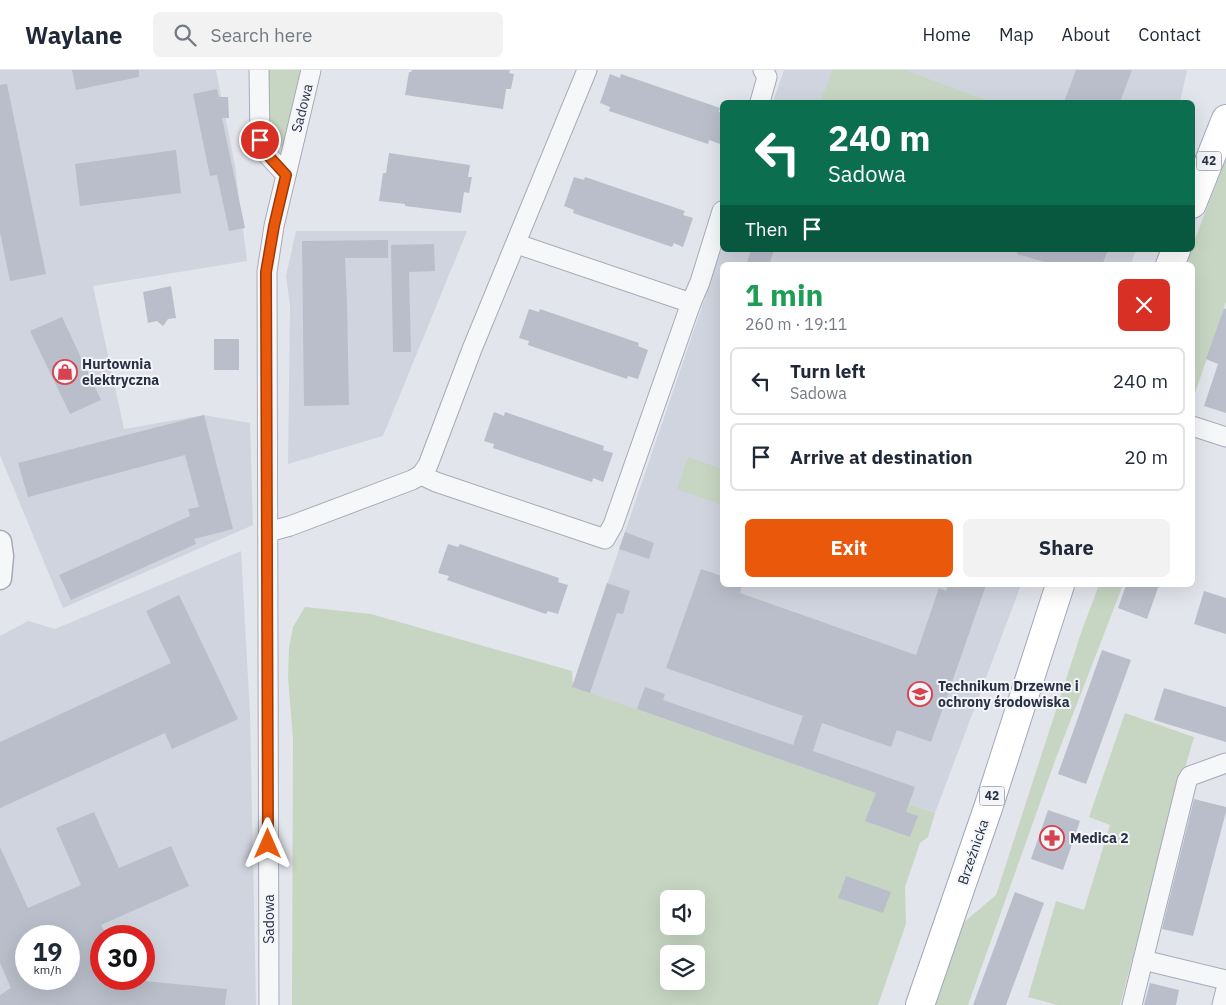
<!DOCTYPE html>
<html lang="en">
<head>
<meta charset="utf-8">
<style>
	:root { --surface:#fff; --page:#f2f2f3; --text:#1f2937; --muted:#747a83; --line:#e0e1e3; --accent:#ea580c }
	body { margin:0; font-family:"IBM Plex Sans",sans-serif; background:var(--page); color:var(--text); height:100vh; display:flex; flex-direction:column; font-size:19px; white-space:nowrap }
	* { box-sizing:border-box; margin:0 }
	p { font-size:16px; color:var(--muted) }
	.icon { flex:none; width:28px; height:28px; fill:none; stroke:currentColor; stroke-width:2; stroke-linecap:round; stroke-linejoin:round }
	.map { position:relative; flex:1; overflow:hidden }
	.panel { position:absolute; left:720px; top:192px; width:475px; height:325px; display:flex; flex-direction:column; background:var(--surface); border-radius:8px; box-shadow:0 5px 20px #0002 }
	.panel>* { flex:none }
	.top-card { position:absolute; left:720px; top:30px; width:475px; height:152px; border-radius:8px; box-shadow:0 5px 20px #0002; background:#0b6e4f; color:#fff; overflow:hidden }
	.tools { position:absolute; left:660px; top:820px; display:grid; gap:10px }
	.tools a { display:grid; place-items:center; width:45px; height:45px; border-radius:8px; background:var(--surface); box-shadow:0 5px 20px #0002; font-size:25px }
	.speed { position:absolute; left:15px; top:855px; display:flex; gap:10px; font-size:25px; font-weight:700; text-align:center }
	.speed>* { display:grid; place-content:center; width:65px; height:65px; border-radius:50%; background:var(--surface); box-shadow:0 5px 20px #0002; line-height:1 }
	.speed small { font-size:12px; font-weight:400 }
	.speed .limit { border:8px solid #d22; background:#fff; color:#111 }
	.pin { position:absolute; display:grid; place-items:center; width:42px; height:42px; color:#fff; margin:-21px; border:2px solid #fff; border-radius:50%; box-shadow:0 1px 5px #0007 }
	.me { position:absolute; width:55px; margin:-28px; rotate:0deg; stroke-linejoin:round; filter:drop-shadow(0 0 4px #0008) }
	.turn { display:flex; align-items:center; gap:18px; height:105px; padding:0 25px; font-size:22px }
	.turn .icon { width:65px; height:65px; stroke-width:2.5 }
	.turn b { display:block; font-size:35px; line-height:42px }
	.then { display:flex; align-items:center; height:48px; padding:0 25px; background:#0003; gap:10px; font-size:19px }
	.round { display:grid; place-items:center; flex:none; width:52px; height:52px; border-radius:8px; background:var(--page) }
	.head { display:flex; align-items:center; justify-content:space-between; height:85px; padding:0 25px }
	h1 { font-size:30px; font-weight:700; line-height:38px; color:#1e9e55 }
	.cta { display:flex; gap:10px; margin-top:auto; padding:10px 25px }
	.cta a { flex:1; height:58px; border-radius:8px; background:var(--accent); color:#fff; font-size:20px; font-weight:700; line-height:58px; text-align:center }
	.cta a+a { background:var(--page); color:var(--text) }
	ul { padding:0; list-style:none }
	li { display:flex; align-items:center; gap:15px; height:68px; margin:0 10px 8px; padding:0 15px; border:2px solid var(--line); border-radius:8px }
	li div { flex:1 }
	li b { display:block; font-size:19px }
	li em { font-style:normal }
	header { display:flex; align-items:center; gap:30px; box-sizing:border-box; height:70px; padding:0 25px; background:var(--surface); border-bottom:1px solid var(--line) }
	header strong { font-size:24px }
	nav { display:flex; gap:28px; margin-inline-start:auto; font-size:18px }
	.search { width:350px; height:45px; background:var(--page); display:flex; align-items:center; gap:12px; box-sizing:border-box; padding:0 18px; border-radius:8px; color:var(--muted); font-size:19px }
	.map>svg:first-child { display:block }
</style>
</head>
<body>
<header>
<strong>Waylane</strong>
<div class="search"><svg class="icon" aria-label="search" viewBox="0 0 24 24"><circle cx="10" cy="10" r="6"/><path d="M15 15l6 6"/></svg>Search here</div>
<nav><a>Home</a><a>Map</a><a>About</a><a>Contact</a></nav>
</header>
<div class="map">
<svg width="1226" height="935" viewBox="0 0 1226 935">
	<rect width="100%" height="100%" fill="#e3e5ec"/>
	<g fill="#d0d4de" fill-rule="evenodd">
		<polygon points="0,0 216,0 235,96 247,191 93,216 124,359 204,345 250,353 253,455 63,538 0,385"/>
		<polygon points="784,0 1187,0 1180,32 773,32"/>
		<polygon points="296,161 467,161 383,366 288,394 290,236 286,206"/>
		<polygon points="722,178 722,180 1136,180 1131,195 722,195 722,515 1021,515 935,743 572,617"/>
		<path d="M241,481l9,163 6,291h-256v-369l28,-15 27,8zM26,866h43v43h-43zM101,866h43v43h-43z"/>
	</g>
	<g fill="#c7d6c3" fill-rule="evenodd">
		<polygon points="266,0 303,0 284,74 278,78 272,77 267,69"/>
		<polygon points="833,0 905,0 991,32 820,32"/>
		<polygon points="1226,89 1226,232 1193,329 1192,195 1185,195 1190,180 1192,180 1193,174"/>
		<polygon points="688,387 722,399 722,435 677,419"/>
		<polygon points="1099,515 1123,515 1056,688 968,935 933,935 963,853 996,825 1082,560"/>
		<path d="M305,537l66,7 201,57 1,16 362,126 -7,24 -8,6 -15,44 1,37 -28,81h-586l1,-266 -5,-61 1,-30 4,-21zM669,829h27v27h-27zM669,884h27v27h-27z"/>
		<polygon points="1125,643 1194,667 1165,767 1120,935 1057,935 1028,927 1056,831 1084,840 1110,755 1089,747"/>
	</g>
	<g fill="#b9beca" fill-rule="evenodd">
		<polygon points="72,0 139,0 139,7 76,20"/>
		<polygon points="412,0 510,0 509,3 514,4 511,19 506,19 503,39 405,25 409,2 411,2"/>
		<polygon points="1076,0 1132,0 1120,32 1064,32"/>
		<polygon points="610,4 620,8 621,4 720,38 719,42 722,43 722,66 720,74 709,70 708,74 609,41 610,37 600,33"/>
		<polygon points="7,14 46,204 10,211 0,162 0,15"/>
		<polygon points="217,19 219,27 228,27 229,48 222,48 245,158 229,161 217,105 210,106 193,24"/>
		<polygon points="176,80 181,123 80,136 75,94"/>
		<polygon points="389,83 470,95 468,107 472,107 469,123 464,122 461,143 405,136 405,134 379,131 383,103 386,103"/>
		<polygon points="574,107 584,110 585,107 685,141 683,145 693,148 683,177 674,173 672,177 573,143 574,140 564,136"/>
		<polygon points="388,170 388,188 345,188 347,232 349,335 304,336 302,171"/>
		<polygon points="434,174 435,201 409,202 411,282 393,282 391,175"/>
		<polygon points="751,180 774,180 769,195 746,195"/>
		<polygon points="1018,180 1108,180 1102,195 1055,195 1017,184"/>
		<polygon points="171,216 176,248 168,249 163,256 157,251 148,253 143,222"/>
		<polygon points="1224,238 1226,239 1226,343 1204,336 1218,294 1206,289"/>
		<polygon points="529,239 539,242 540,239 639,273 638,276 648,280 638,309 628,306 627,309 528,275 529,271 519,268"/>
		<polygon points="62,247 101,330 70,344 30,261"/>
		<rect x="214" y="269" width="25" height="31"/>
		<polygon points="494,342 504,346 505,342 604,376 603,380 613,383 603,412 593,408 592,412 493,378 494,374 484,371"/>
		<polygon points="204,345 233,459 194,469 196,474 71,530 59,505 190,446 188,439 199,437 185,385 28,427 18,393"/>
		<polygon points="625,462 654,473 649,489 619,479"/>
		<polygon points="448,474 458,477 460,474 559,508 558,512 568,515 558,544 548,541 546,544 447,510 449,506 438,503"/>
		<polygon points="701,499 722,506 722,515 742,515 740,523 916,585 939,518 946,521 948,515 986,515 931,672 897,660 891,677 822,653 813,681 915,717 906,742 918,746 910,767 865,751 876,723 637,639 645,617 665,624 663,630 793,675 803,646 666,598"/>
		<polygon points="607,513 630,521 623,544 617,543 590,623 572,617"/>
		<polygon points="1126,515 1159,515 1147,549 1118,538"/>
		<polygon points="1204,521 1226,528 1226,564 1194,554"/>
		<polygon points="179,525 238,649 172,679 165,663 0,738 0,672 171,593 146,541"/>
		<polygon points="1102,580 1131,590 1086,714 1058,704"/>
		<polygon points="1164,618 1226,637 1226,672 1154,650"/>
		<polygon points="1194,729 1226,737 1226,742 1193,866 1162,859"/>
		<polygon points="1048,740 1080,751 1063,800 1031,789"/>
		<path d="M94,742l25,56 52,-22 18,40 -88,39 6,11h-6v43h32l1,1 93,9 -2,16h-225v-10l11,-7 -11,-25v-116l28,61 53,-23 -25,-57zM26,866h43v43h-43z"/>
		<polygon points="846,806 891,822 883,843 838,828"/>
		<polygon points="1015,822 1044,833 1006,935 973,935"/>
		<polygon points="1150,913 1179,920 1176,935 1144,935"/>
	</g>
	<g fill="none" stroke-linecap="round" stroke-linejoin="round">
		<defs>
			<g id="minor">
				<polyline points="259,0 260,69 264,81 286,105"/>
				<polyline points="760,32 767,7 763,0"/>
				<polyline points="517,174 691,233"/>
				<polyline points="1192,356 1226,367"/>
				<polyline points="421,405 428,395 472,279 587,0"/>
				<polyline points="268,462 290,456 412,410 421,405 436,412 605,469 613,455 691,233 700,212 722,141"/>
				<polyline points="1143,890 1226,910"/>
				<polyline points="269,935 267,202 274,156 311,0"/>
				<polyline points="1132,935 1187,711 1190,706 1226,693"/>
				<polyline points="1222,935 1226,919"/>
			</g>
			<polyline id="tertiary" points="0,472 2,486 0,508"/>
			<g id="primary">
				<polyline points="1192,134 1226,49"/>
				<polyline points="1170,195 1176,180"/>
				<polyline points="920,935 988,738 1060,515"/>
			</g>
		</defs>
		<use href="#minor" stroke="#a7abb7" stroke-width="21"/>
		<use href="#tertiary" stroke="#a7abb7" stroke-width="25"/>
		<use href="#primary" stroke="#a1a8b8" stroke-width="30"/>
		<use href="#minor" stroke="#f6f7f9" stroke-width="19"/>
		<use href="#tertiary" stroke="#f6f7f9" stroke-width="22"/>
		<use href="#primary" stroke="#fff" stroke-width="28"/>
	</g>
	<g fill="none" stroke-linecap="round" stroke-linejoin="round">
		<defs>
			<polyline id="route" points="260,70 264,81 286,105 274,156 266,202 268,774"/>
		</defs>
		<use href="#route" stroke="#983908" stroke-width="12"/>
		<use href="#route" stroke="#ea580c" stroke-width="9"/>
	</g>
	<defs>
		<symbol id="shop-ring" viewBox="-11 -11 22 22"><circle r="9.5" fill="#f3f5f9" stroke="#d6424d" stroke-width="1.5"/><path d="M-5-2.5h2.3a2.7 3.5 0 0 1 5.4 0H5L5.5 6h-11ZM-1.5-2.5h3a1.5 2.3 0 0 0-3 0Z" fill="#d6424d"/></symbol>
		<symbol id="school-ring" viewBox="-11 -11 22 22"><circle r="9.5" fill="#f3f5f9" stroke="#d6424d" stroke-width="1.5"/><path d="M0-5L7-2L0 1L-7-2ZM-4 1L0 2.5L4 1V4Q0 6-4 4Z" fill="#d6424d"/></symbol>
		<symbol id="pharmacy-ring" viewBox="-11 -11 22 22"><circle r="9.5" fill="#f3f5f9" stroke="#d6424d" stroke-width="1.5"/><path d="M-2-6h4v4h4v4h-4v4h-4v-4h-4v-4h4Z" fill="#d6424d"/></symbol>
	</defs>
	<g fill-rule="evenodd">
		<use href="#shop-ring" x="51" y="288" width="28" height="28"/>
		<use href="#school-ring" x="906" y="610" width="28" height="28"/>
		<use href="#pharmacy-ring" x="1038" y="754" width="28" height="28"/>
	</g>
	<g text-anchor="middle" stroke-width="4" stroke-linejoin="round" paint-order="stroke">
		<g fill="#f3f5f9" stroke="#666c7b" stroke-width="1">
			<rect x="1196.5" y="81.5" width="25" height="19" rx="4"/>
			<rect x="979.5" y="716.5" width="25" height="19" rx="4"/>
		</g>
		<g font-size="12" font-weight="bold" fill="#293145">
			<text x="1209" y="95">42</text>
			<text x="992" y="730">42</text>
		</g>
		<g font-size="14" fill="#293145" stroke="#f3f5f9">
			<text transform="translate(302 38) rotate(-76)" y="5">Sadowa</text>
			<text transform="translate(973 782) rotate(-71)" y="5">Brzeźnicka</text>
			<text transform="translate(269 849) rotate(-90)" y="5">Sadowa</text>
		</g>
		<g font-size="14" font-weight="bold" fill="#293145" stroke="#f3f5f9" text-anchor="start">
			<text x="82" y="299">Hurtownia<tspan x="82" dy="16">elektryczna</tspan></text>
			<text x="938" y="621">Technikum Drzewne i<tspan x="938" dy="16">ochrony środowiska</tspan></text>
			<text x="1070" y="773">Medica 2</text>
		</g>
	</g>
</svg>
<div class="tools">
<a><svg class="icon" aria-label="sound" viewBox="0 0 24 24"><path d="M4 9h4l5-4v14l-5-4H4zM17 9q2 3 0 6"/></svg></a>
<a><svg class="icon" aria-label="layers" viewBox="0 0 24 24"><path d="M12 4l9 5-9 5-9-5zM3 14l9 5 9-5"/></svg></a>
</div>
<div class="speed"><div>19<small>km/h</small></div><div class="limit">30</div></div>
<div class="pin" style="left:260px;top:70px;background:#d93025"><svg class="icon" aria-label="arrive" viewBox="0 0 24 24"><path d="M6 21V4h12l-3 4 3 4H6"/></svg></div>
<svg class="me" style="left:268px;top:774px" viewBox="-20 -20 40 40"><path d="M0-17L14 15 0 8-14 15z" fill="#ea580c" stroke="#fff" stroke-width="4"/></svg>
<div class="top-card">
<div class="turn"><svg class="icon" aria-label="left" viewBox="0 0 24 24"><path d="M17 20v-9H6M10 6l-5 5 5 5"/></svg><div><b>240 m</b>Sadowa</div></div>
<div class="then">Then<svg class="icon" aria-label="arrive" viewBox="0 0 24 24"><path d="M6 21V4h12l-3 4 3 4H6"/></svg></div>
</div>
<section class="panel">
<div class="head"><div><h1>1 min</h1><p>260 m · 19:11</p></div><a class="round" style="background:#d93025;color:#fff"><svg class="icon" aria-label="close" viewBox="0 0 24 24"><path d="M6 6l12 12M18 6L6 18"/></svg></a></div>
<ul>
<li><svg class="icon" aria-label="left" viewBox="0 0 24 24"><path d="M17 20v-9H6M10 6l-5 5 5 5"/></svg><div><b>Turn left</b><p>Sadowa</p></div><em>240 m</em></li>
<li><svg class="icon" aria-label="arrive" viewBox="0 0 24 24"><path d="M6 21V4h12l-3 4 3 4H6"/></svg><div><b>Arrive at destination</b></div><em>20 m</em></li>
</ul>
<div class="cta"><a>Exit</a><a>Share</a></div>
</section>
</div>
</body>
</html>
